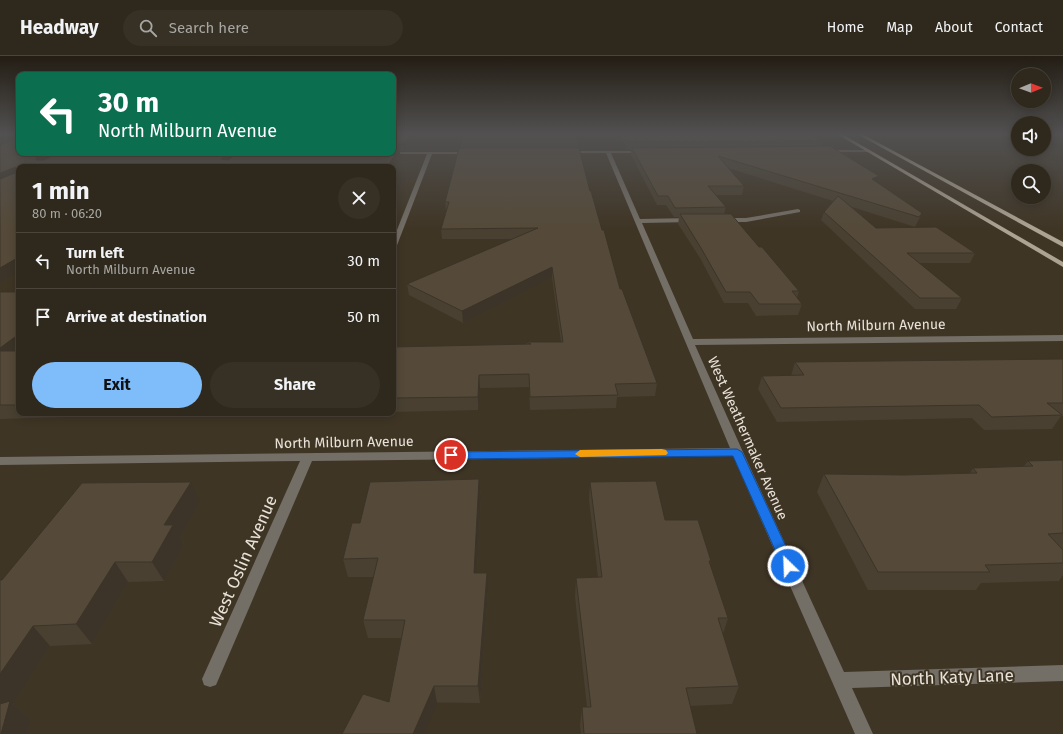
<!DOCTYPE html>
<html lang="en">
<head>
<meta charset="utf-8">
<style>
	:root { --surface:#2f281c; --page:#373025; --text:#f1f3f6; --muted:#a7a6a3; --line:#4a443b; --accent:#7ebdf9 }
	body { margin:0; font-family:"Fira Sans",sans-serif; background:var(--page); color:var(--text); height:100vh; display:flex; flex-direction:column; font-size:15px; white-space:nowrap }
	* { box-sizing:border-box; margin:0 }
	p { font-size:13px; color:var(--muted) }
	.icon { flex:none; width:22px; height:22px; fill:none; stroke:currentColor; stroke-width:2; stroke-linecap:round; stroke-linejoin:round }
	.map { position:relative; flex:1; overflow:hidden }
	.side { position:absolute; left:16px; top:108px; width:380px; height:252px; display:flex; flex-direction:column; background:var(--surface); border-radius:8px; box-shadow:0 2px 10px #0003,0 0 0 1px var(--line) }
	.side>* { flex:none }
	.hud { position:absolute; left:16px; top:16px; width:380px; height:84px; border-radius:8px; box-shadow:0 2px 10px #0003,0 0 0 1px var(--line); background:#0b6e4f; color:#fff; overflow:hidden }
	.needle { width:26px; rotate:89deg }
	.buttons { position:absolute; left:1011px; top:12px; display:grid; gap:8px }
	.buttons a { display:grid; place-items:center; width:40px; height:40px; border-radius:50%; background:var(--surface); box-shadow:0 2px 10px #0003,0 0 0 1px var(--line); font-size:20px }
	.pin { position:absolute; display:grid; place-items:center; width:34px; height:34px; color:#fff; margin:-17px; border:2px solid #fff; border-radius:50%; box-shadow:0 1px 4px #0007 }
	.me { position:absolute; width:44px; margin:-22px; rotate:336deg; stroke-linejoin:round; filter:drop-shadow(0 0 3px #0008) }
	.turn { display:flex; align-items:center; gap:14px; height:84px; padding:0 16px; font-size:18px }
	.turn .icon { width:52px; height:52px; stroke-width:2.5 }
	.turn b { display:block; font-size:28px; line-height:34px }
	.round { display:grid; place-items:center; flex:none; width:42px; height:42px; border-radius:21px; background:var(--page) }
	.summary { display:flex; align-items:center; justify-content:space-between; height:68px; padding:0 16px }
	h1 { font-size:24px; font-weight:700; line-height:30px }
	.primary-button { display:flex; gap:8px; margin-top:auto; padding:8px 16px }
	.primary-button a { flex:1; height:46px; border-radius:24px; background:var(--accent); color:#111; font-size:16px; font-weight:700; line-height:46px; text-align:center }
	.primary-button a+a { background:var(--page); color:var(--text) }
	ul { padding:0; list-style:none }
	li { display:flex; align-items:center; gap:12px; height:56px; padding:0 16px; border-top:1px solid var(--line) }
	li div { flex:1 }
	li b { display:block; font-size:15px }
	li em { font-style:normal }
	header { display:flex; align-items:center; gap:24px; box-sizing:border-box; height:56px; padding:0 20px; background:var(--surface); border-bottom:1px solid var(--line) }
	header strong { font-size:19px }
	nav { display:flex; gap:22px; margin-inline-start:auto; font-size:14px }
	.search { width:280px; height:36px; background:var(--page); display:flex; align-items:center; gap:10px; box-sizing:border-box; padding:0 14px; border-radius:22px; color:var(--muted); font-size:15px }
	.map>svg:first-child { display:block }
</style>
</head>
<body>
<header>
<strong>Headway</strong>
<div class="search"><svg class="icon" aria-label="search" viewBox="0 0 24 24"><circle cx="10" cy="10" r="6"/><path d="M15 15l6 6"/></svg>Search here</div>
<nav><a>Home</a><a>Map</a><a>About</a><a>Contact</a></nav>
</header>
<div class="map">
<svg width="1063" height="678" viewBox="0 0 1063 678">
	<rect width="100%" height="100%" fill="#3f3525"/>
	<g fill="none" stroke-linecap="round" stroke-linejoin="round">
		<g fill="#736e66" fill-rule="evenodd">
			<polygon points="825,94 868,94 870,95 868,96 823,96"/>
			<polygon points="565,95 647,95 645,97 611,97 640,163 692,162 695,164 692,166 642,167 693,283 1063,279 1063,285 695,289 743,396 844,616 1063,609 1063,625 852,632 873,678 855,678 733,400 312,405 216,629 210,631 204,629 202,623 300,405 0,409 0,401 730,392 606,97 567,97"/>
			<polygon points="393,96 471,96 473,97 471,98 432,98 396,192 393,194 393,184 427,98 387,98 385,97 393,97"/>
			<polygon points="798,153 800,154 800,156 746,166 724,166 721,164 724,162 746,162"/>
		</g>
		<g fill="#ada393" fill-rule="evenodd">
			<polygon points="837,78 842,78 1063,206 1063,211"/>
			<polygon points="857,78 862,78 1063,186 1063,191"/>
		</g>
	</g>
	<g fill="#494031" fill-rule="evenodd">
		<polygon points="393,78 415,78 415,79 404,95 400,95 400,101 19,111 19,215 0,227 0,89 19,97 233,97 233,100 393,97"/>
		<path d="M620,78h190l12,7 -1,5 56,36 45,31 -7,14 60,26 -5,10h-51l43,35 -6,11h-41l-94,-89 3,-8 9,-11 -105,-33 16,18 -2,9h-26l10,12 -2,7 35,33 40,44 -2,7 5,6 -4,11 -42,1 -8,-13h-24l-24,-45 -22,-34 1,-7h-5l-8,-12h-9l-26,-50v-5h-3zM852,151l63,20 -39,1z"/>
		<polygon points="461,87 578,87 578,92 590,135 620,233 657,327 655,340 617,341 616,352 530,354 529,331 480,332 478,354 393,356 393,291 526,288 526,286 561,286 552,222 463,267 409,239 407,228 514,183 442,183 441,173 446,155 445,146 461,92"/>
		<polygon points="0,236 19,236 19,357 95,357 67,358 64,361 0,363"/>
		<polygon points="1063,303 1063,360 1061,360 1052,373 984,374 972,362 777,366 758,333 762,320 791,320 795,306"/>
		<polygon points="164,357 251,357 251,358 165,360"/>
		<polygon points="1063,404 1063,519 1059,525 981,527 976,534 868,534 817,436 824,418 904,419 970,417 973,412 1024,410 1028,405"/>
		<polygon points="479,423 481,441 477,517 488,535 480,647 389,646 401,582 368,582 363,564 374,521 348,521 343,503 360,467"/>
		<polygon points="590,426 665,464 711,505 710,508 728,562 723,578 739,630 732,648 690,650 697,678 581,678 580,669 582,651 587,651 575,541 576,522 598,521 589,444"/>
		<polygon points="200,446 180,481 184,489 164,525 128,526 92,588 50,590 13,648 31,664 27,678 0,678 2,524"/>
	</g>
	<g fill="#3c3428">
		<polygon points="410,78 415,78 415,79 404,95 403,88"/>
		<polygon points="399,93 400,101 393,111 387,111"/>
		<polygon points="46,97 66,97 40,110 36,104 36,102"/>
		<polygon points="228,97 233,97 234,102 224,111 221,103"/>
		<polygon points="16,111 19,117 0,127 0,117"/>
		<polygon points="879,120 876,129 872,123"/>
		<polygon points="19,201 19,215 0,227 0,212"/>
		<polygon points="552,211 552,222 463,267 462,255"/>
		<polygon points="19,278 19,296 0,302 0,292"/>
		<polygon points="479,319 480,332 478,354 478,341"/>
		<polygon points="61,357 67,357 67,358 64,361"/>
		<polygon points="479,423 481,441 476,535 474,517"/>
		<polygon points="191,426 200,446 180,481 184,489 164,525 152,506 164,469"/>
		<polygon points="115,506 128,526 92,588 76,568"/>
		<polygon points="487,517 488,535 480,647 478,630"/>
		<polygon points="33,570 50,590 13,648 31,664 27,678 1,678 0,669 0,618"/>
		<polygon points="434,630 437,647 424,678 413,678"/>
	</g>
	<g fill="#554a39" stroke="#3c3428">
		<polygon points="393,78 410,78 403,88 393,88"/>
		<polygon points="463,78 576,78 578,87 461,87"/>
		<polygon points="625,78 810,78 822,85 629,86"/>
		<polygon points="19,81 19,97 46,97 36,102 36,104 44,104 59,97 228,97 221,103 228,104 238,97 393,97 393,93 399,93 387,111 19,111 19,201 0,212 0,123 15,117 16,111 0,117 0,89"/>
		<polygon points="830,90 879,120 872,123 922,157 919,161 718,100 744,130 708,130 726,151 675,152 668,140 658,140 632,92"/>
		<polygon points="459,92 579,92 590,135 591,135 602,174 604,174 620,233 622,233 657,327 615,328 618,339 530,341 529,318 479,319 478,341 393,342 393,291 531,288 526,286 563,286 552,211 462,255 407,228 538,172 441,173 449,146 445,146"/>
		<polygon points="838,140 876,172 936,171 975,197 907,197 962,242 920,242 824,156"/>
		<polygon points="680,158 731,158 759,191 762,191 799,235 792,235 802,248 759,248 750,236 726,236 701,192"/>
		<polygon points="0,236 19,236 19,278 0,292"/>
		<rect x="0" y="295" width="19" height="54"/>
		<polygon points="1063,303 1063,347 1047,347 1062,359 992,361 979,349 781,352 762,320 804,319 795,306"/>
		<polygon points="1063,404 1063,477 1048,478 1063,494 1063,507 985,509 990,516 878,516 824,418 904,419 977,417 973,412 1033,410 1028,405"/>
		<polygon points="479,423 474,517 487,517 478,630 434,630 413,678 342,678 363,638 389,646 405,564 363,564 378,502 343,503 352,467 360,467 370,426"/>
		<polygon points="656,425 665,464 698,464 711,505 709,505 728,562 718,562 739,630 686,632 697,678 584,678 582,651 591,651 576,522 602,521 590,426"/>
		<polygon points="191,426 164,469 173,469 152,506 115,506 76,568 33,570 0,618 0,524 2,524 82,427"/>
		<polygon points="10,645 1,678 0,678 0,648"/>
	</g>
	<linearGradient id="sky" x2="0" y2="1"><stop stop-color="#231d14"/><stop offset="0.45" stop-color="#525151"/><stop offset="1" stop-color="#525151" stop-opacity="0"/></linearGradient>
	<rect width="1063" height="173" fill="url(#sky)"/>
	<polygon fill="#1a73e8" stroke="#114b97" points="737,393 742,396 795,510 793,514 788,515 784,514 733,400 451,403 448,402 446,399 448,397 451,396"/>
	<polygon fill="#f59e0b" points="662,393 666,394 668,397 666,399 580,401 575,398 580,394"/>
	<g text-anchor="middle" stroke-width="4" stroke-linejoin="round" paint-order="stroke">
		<g font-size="14" fill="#e9e2d8" stroke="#3f3525">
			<text transform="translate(876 269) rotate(-1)" y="5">North Milburn Avenue</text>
			<text transform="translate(748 382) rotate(66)" y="5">West Weathermaker Avenue</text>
			<text transform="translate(344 386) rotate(-1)" y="5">North Milburn Avenue</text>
		</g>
		<g font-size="17" fill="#e9e2d8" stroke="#3f3525">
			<text transform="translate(243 505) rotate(-66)" y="6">West Oslin Avenue</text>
			<text transform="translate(952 621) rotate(-2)" y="6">North Katy Lane</text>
		</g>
	</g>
</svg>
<div class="buttons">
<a><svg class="needle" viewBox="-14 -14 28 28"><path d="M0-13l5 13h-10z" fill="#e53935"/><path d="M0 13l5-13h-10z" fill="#a7a6a3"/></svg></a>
<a><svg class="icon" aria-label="sound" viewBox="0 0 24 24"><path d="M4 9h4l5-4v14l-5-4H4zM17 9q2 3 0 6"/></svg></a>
<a><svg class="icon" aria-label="search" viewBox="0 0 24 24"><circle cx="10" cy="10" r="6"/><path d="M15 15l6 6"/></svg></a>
</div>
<div class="pin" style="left:451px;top:399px;background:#d93025"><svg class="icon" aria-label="arrive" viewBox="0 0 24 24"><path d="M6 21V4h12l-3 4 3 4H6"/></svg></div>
<svg class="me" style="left:788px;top:510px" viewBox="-20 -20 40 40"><circle r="17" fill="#1a73e8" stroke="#fff" stroke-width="3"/><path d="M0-11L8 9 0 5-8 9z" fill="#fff"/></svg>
<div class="hud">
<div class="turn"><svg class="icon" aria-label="left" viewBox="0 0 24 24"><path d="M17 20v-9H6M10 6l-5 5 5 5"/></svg><div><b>30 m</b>North Milburn Avenue</div></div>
</div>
<section class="side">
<div class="summary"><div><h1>1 min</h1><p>80 m · 06:20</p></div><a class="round"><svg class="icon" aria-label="close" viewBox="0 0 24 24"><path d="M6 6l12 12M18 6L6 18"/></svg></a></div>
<ul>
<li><svg class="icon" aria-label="left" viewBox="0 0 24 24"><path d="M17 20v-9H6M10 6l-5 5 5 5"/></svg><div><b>Turn left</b><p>North Milburn Avenue</p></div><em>30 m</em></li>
<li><svg class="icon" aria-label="arrive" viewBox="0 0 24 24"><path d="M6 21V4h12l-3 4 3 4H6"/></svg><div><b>Arrive at destination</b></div><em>50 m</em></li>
</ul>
<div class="primary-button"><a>Exit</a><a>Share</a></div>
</section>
</div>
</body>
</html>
